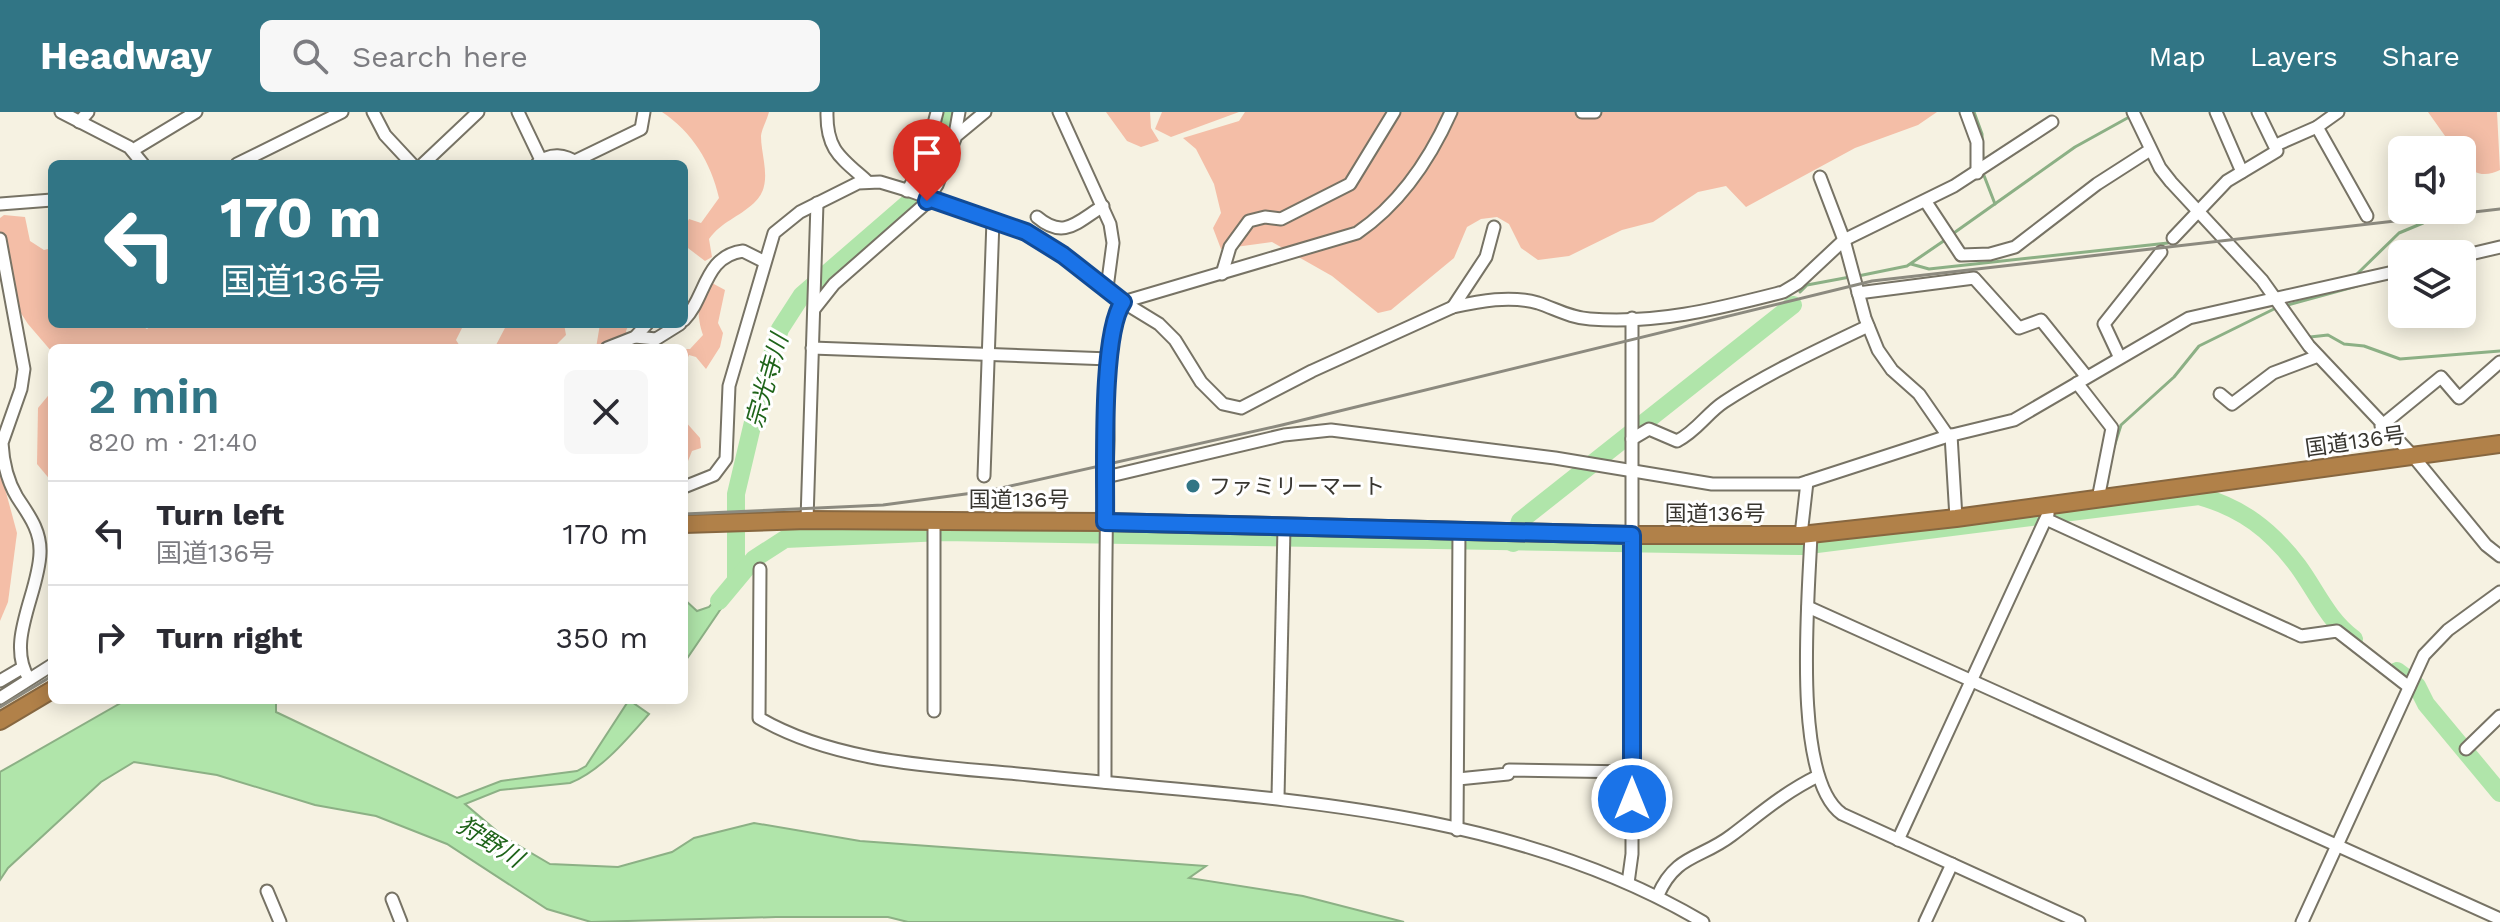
<!DOCTYPE html>
<html lang="en">
<head>
<meta charset="utf-8">
<style>
	:root { --surface:#fff; --page:#f7f7f7; --text:#2b2b33; --muted:#7c7c81; --line:#e1e1e2; --accent:#317585 }
	body { margin:0; font-family:"Work Sans","Noto Sans JP",sans-serif; background:var(--page); color:var(--text); height:100vh; display:flex; flex-direction:column; font-size:30px; white-space:nowrap }
	* { box-sizing:border-box; margin:0 }
	p { font-size:26px; color:var(--muted) }
	.icon { flex:none; width:44px; height:44px; fill:none; stroke:currentColor; stroke-width:2; stroke-linecap:round; stroke-linejoin:round }
	.map { position:relative; flex:1; overflow:hidden }
	.side { position:absolute; left:48px; top:232px; width:640px; height:360px; display:flex; flex-direction:column; background:var(--surface); border-radius:12px; box-shadow:0 4px 20px #0003 }
	.side>* { flex:none }
	.guide { position:absolute; left:48px; top:48px; width:640px; height:168px; border-radius:12px; box-shadow:0 4px 20px #0003; background:#317585; color:#fff; overflow:hidden }
	.tools { position:absolute; left:2388px; top:24px; display:grid; gap:16px }
	.tools a { display:grid; place-items:center; width:88px; height:88px; border-radius:12px; background:var(--surface); box-shadow:0 4px 20px #0003; font-size:40px }
	.pin { position:absolute; display:grid; place-items:center; width:68px; height:68px; color:#fff; margin:-82px -34px; border-radius:50% 50% 50% 0; rotate:-45deg; box-shadow:0 0 8px #0007 }
	.pin .icon { rotate:45deg }
	.me { position:absolute; width:88px; margin:-44px; rotate:0deg; stroke-linejoin:round; filter:drop-shadow(0 0 6px #0008) }
	.turn { display:flex; align-items:center; gap:28px; height:168px; padding:0 40px; font-size:36px }
	.turn .icon { width:104px; height:104px; stroke-width:2.5 }
	.turn b { display:block; font-size:56px; line-height:68px }
	.round { display:grid; place-items:center; flex:none; width:84px; height:84px; border-radius:12px; background:var(--page) }
	.head { display:flex; align-items:center; justify-content:space-between; height:136px; padding:0 40px }
	h1 { font-size:48px; font-weight:600; line-height:60px; color:var(--accent) }
	ul { padding:0; list-style:none }
	li { display:flex; align-items:center; gap:24px; height:104px; padding:0 40px; border-top:2px solid var(--line) }
	li div { flex:1 }
	li b { display:block; font-size:30px }
	li em { font-style:normal }
	header { display:flex; align-items:center; gap:48px; box-sizing:border-box; height:112px; padding:0 40px; background:var(--accent); color:#fff }
	header strong { font-size:38px }
	nav { display:flex; gap:44px; margin-inline-start:auto; font-size:28px }
	.search { width:560px; height:72px; background:var(--page); display:flex; align-items:center; gap:20px; box-sizing:border-box; padding:0 28px; border-radius:12px; color:var(--muted); font-size:30px }
	.map>svg:first-child { display:block }
</style>
</head>
<body>
<header>
<strong>Headway</strong>
<div class="search"><svg class="icon" aria-label="search" viewBox="0 0 24 24"><circle cx="10" cy="10" r="6"/><path d="M15 15l6 6"/></svg>Search here</div>
<nav><a>Map</a><a>Layers</a><a>Share</a></nav>
</header>
<div class="map">
<svg width="2500" height="810" viewBox="0 0 2500 810">
	<rect width="100%" height="100%" fill="#f6f2e2"/>
	<g fill="#f4bea7">
		<path d="M662,0h107c-2,8 -7,16 -8,24 0,22 13,49 -7,67 -15,14 -33,19 -45,36l3,18 -7,4 -21,-16v-17l5,-9 12,4 18,-25c-8,-36 -27,-66 -57,-86z"/>
		<polygon points="1106,0 1150,0 1151,16 1159,29 1141,35 1127,29"/>
		<polygon points="1162,0 1239,0 1171,25 1155,17"/>
		<polygon points="1245,0 1937,0 1918,13 1855,36 1746,95 1726,74 1698,80 1653,110 1622,118 1569,144 1538,148 1521,136 1509,112 1497,105 1481,107 1467,115 1454,146 1391,198 1378,201 1332,164 1272,130 1221,137 1213,116 1221,101 1214,72 1196,37 1183,26 1239,9"/>
		<path d="M2428,0h69l3,58c-16,8 -27,4 -38,-9v-11h-7z"/>
		<polygon points="4,103 25,105 30,129 44,138 52,136 52,212 139,212 147,217 153,212 464,212 456,228 461,236 52,236 52,240 28,212 0,169 0,106"/>
		<path d="M712,171l13,7 -7,33 5,10 -3,14 -14,22 -10,-12 -7,-2 -5,11v-17h6l13,-14c-6,-18 -8,-39 9,-52z"/>
		<polygon points="514,212 564,212 566,223 553,236 490,236 496,233 506,214"/>
		<polygon points="600,212 629,212 626,219 629,232 637,236 596,236"/>
		<polygon points="52,279 52,370 37,352 38,296"/>
		<polygon points="684,308 700,326 701,336 692,339 684,359"/>
		<polygon points="0,358 17,421 8,490 0,509"/>
	</g>
	<g fill="#b0e5aa" stroke="#8cb085" stroke-width="2">
		<polygon points="733,468 737,473 684,551 684,487 697,499 709,495"/>
		<path d="M126,588h39v3l111,-3v12l181,86 44,-17 76,-10 9,-5 43,-66 20,14c-21,24 -48,57 -79,69l-70,7 -35,14 39,33 46,27 68,3 54,-15 22,-14 60,-15 106,18 346,25 -17,12 114,18 101,26h-496l-20,-5h-112l-185,5 -44,-13 -100,-65 -71,-28 -61,-11 -98,-30 -83,-13 -33,20 -93,86 -8,12v-108z"/>
	</g>
	<g fill="none" stroke-linecap="round" stroke-linejoin="round">
		<g stroke="#8cb085" stroke-width="3">
			<polyline points="1974,0 1982,22 1983,51"/>
			<polyline points="1983,61 1995,92"/>
			<polyline points="1951,123 2075,35 2131,4"/>
			<polyline points="1911,152 1929,157 2168,131"/>
			<polyline points="2357,162 2399,121 2423,111"/>
			<polyline points="1858,164 1907,154 1945,128"/>
			<polyline points="1800,180 1807,173 1850,165"/>
			<polyline points="2284,194 2357,174"/>
			<polyline points="2310,225 2328,223 2344,232 2364,234 2400,247 2500,239"/>
			<polyline points="2113,338 2121,313 2174,265 2199,234 2276,196"/>
		</g>
		<g stroke="#b0e5aa" stroke-width="18">
			<polyline points="1513,431 1520,409 1793,193"/>
			<polyline points="736,468 736,382 758,289 780,217 802,183 914,86 935,48 947,0"/>
			<path d="M719,489l35,-42 31,-20 158,-7 858,14 398,-50c43,12 72,34 99,70 19,26 29,53 56,73"/>
			<polyline points="2397,559 2417,574 2426,592 2500,681"/>
		</g>
		<defs>
			<g id="minor">
				<polyline points="61,0 129,35 143,52"/>
				<polyline points="373,0 385,23 412,52"/>
				<polyline points="518,0 541,48"/>
				<path d="M827,0c-1,38 14,46 40,69"/>
				<polyline points="1059,0 1110,112 1113,131 1107,176"/>
				<polyline points="1582,0 1595,0"/>
				<polyline points="1966,0 1977,30 1977,61"/>
				<polyline points="2133,0 2160,56 2171,70 2262,168 2309,234 2413,344 2486,433 2500,444"/>
				<polyline points="2216,0 2242,60"/>
				<polyline points="79,10 88,0"/>
				<polyline points="2317,15 2367,104"/>
				<polyline points="954,28 959,0"/>
				<polyline points="2276,33 2317,15 2338,0"/>
				<polyline points="133,38 196,0"/>
				<polyline points="575,49 641,17 644,0"/>
				<polyline points="237,52 342,0"/>
				<polyline points="423,52 478,0"/>
				<path d="M537,52c13,-12 28,-10 42,0"/>
				<polyline points="1820,65 1844,128 1865,206 1878,238 1892,258 1919,282 1948,324"/>
				<polyline points="907,79 924,50 937,0"/>
				<polyline points="1926,90 1961,143 1990,142 2015,135 2097,72 2150,38"/>
				<polyline points="0,92 52,88"/>
				<path d="M1037,105c27,23 40,5 66,-11"/>
				<polyline points="2173,126 2227,69 2277,39 2258,0"/>
				<path d="M0,127l24,130 -3,20 -19,54c1,18 6,39 15,54 11,17 24,33 23,56 -1,40 -35,89 -11,126"/>
				<polyline points="2462,144 2500,135"/>
				<polyline points="1222,162 1230,135 1249,109 1265,105 1281,107 1350,72 1394,0"/>
				<polyline points="1858,181 1974,166 2019,216 2041,208 2086,264"/>
				<polyline points="1453,195 1486,145 1494,115"/>
				<polyline points="815,196 834,172 924,93 937,73 956,24 985,0"/>
				<path d="M684,208c22,-22 20,-64 59,-69l20,10"/>
				<polyline points="635,225 656,227 680,212"/>
				<polyline points="607,236 635,225 647,212"/>
				<polyline points="812,236 1110,247"/>
				<polyline points="2119,244 2104,212 2161,140"/>
				<polyline points="2077,271 2112,316 2098,387"/>
				<polyline points="2220,282 2232,292 2273,261 2318,244"/>
				<polyline points="2381,314 2441,265 2459,286 2500,250"/>
				<polyline points="1951,323 1956,406"/>
				<path d="M1632,327l17,-10 28,12c20,-10 30,-28 47,-39 44,-29 96,-53 144,-76"/>
				<polyline points="984,364 993,108"/>
				<polyline points="1106,365 1284,323 1331,318 1555,346 1712,372 1800,372 1948,324 2014,308 2189,206 2402,158"/>
				<path d="M684,375l30,-12 12,-16 3,-73 45,-153 26,-21 58,-29 22,-1 30,9 116,41 19,10 78,60 36,22 16,16 26,42 22,22 18,4 71,-37 141,-64c27,-6 57,-12 85,-4 18,6 33,15 52,16 70,5 126,-10 193,-27l15,-9 46,-43 110,-54 98,-64"/>
				<polyline points="807,408 817,91"/>
				<polyline points="2048,408 2301,524 2337,519 2409,575"/>
				<path d="M1811,422c-2,60 -20,244 31,280l237,108"/>
				<polyline points="1801,423 1807,370"/>
				<path d="M760,457l-1,149c79,46 180,48 270,57 226,24 472,27 674,147"/>
				<polyline points="1808,495 2500,807"/>
				<polyline points="0,569 22,556"/>
				<polyline points="0,586 52,553"/>
				<polyline points="934,599 934,409"/>
				<polyline points="2466,637 2500,604"/>
				<polyline points="1458,667 1508,662 1509,658 1632,660"/>
				<path d="M1105,670c0,-114 0,-228 3,-342 0,-37 -6,-107 15,-138l234,-69c44,-30 73,-74 94,-121"/>
				<polyline points="1278,685 1284,415"/>
				<polyline points="1457,718 1459,418"/>
				<polyline points="1898,728 2048,402"/>
				<polyline points="1628,771 1632,742 1632,206"/>
				<polyline points="267,779 280,810"/>
				<path d="M1658,783c18,-41 43,-36 74,-60 29,-22 53,-43 86,-59"/>
				<polyline points="392,787 401,810"/>
				<polyline points="1925,810 1952,752"/>
				<polyline points="2302,810 2424,543 2448,518 2500,480"/>
			</g>
			<g id="highway">
				<polyline points="684,412 807,408 1105,410 1632,423 1801,423 1956,406 2500,332"/>
				<polyline points="0,609 52,578"/>
			</g>
		</defs>
		<use href="#minor" stroke="#777365" stroke-width="15"/>
		<use href="#highway" stroke="#876740" stroke-width="20"/>
		<use href="#minor" stroke="#fff" stroke-width="11"/>
		<use href="#highway" stroke="#b18149" stroke-width="16"/>
		<g stroke="#8c8a7f" stroke-width="3">
			<polyline points="684,402 883,393 988,379 1282,313 1872,169 2500,97"/>
			<polyline points="0,595 52,564"/>
		</g>
	</g>
	<g fill="none" stroke-linecap="round" stroke-linejoin="round">
		<defs>
			<path id="route" d="M927,89l1,-3 98,34 37,23 60,47c-23,33 -17,174 -18,220l527,13v264"/>
		</defs>
		<use href="#route" stroke="#114b97" stroke-width="20"/>
		<use href="#route" stroke="#1a73e8" stroke-width="14"/>
	</g>
	<circle fill="#317585" stroke="#fff" stroke-width="3" cx="1193" cy="374" r="8"/>
	<g text-anchor="middle" stroke-width="6" stroke-linejoin="round" paint-order="stroke">
		<g font-size="22" fill="#383630" stroke="#fff">
			<text transform="translate(2355 329) rotate(-8)" y="8">国道136号</text>
			<text x="1019" y="395">国道136号</text>
			<text x="1715" y="409">国道136号</text>
		</g>
		<g font-size="22" fill="#383630" stroke="#fff" text-anchor="start">
			<text x="1209" y="382">ファミリーマート</text>
		</g>
		<g font-size="24" font-style="italic" fill="#1f641a" stroke="#fff">
			<text transform="translate(767 269) rotate(-74)" y="8">宗光寺川</text>
			<text transform="translate(490 730) rotate(32)" y="8">狩野川</text>
		</g>
	</g>
</svg>
<div class="tools">
<a><svg class="icon" aria-label="sound" viewBox="0 0 24 24"><path d="M4 9h4l5-4v14l-5-4H4zM17 9q2 3 0 6"/></svg></a>
<a><svg class="icon" aria-label="layers" viewBox="0 0 24 24"><path d="M12 4l9 5-9 5-9-5zM3 14l9 5 9-5"/></svg></a>
</div>
<div class="pin" style="left:927px;top:89px;background:#d93025"><svg class="icon" aria-label="arrive" viewBox="0 0 24 24"><path d="M6 21V4h12l-3 4 3 4H6"/></svg></div>
<svg class="me" style="left:1632px;top:687px" viewBox="-20 -20 40 40"><circle r="17" fill="#1a73e8" stroke="#fff" stroke-width="3"/><path d="M0-11L8 9 0 5-8 9z" fill="#fff"/></svg>
<div class="guide">
<div class="turn"><svg class="icon" aria-label="left" viewBox="0 0 24 24"><path d="M17 20v-9H6M10 6l-5 5 5 5"/></svg><div><b>170 m</b>国道136号</div></div>
</div>
<section class="side">
<div class="head"><div><h1>2 min</h1><p>820 m · 21:40</p></div><a class="round"><svg class="icon" aria-label="close" viewBox="0 0 24 24"><path d="M6 6l12 12M18 6L6 18"/></svg></a></div>
<ul>
<li><svg class="icon" aria-label="left" viewBox="0 0 24 24"><path d="M17 20v-9H6M10 6l-5 5 5 5"/></svg><div><b>Turn left</b><p>国道136号</p></div><em>170 m</em></li>
<li><svg class="icon" aria-label="right" viewBox="0 0 24 24"><path d="M7 20v-9h11M14 6l5 5-5 5"/></svg><div><b>Turn right</b></div><em>350 m</em></li>
</ul>
</section>
</div>
</body>
</html>
